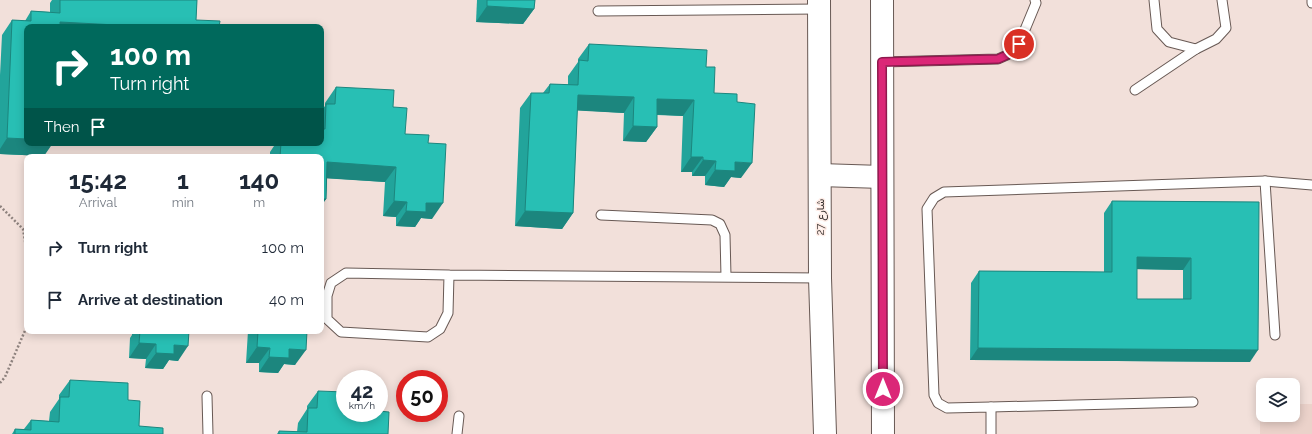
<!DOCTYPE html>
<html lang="en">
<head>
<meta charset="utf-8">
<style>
	:root { --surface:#fff; --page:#f2f2f3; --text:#1f2937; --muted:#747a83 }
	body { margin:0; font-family:Raleway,Vazirmatn,sans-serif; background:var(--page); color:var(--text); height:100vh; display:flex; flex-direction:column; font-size:15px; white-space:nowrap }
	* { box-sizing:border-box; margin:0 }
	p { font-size:13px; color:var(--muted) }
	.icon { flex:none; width:22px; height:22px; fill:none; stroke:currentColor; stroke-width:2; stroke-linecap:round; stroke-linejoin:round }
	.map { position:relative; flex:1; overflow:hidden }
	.panel { position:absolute; left:24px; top:154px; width:300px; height:180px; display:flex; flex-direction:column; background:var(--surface); border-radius:8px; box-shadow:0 2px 10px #0003 }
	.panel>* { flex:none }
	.banner { position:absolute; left:24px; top:24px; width:300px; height:122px; border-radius:8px; box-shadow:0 2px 10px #0003; background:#00695c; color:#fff; overflow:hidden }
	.controls { position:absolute; left:1256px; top:378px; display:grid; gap:8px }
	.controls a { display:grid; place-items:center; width:44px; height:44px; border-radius:8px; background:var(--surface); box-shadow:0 2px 10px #0003; font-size:20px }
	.speed { position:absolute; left:336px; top:370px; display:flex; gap:8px; font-size:20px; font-weight:700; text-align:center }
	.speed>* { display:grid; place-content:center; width:52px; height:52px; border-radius:50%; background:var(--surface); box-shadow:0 2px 10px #0003; line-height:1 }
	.speed small { font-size:10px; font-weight:400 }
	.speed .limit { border:6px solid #d22; background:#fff; color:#111 }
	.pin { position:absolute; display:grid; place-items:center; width:34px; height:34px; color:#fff; margin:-17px; border:2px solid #fff; border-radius:50%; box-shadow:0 1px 4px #0007 }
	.me { position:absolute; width:44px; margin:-22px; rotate:0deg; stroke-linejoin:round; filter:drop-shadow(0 0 3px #0008) }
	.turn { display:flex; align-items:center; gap:14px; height:84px; padding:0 20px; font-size:18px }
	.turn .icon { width:52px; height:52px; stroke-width:2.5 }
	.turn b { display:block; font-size:28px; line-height:34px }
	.then { display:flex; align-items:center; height:38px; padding:0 20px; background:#0003; gap:8px; font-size:15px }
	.eta { display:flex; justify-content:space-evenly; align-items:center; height:68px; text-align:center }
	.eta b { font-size:24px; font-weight:700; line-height:28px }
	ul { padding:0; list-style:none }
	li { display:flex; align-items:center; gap:12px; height:52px; padding:0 20px }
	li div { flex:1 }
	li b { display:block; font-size:15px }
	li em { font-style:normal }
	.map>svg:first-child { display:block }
</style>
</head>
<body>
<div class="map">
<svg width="1312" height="434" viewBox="0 0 1312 434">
	<rect width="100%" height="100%" fill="#f2e0da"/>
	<polygon fill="#ebd2ca" points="1260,404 1263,404 1263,415 1293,415 1293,404 1312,404 1312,434 1260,434"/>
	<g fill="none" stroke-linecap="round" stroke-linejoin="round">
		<defs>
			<g id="service">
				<polyline points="1154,0 1157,29 1169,42 1196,49"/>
				<polyline points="1312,0 1312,3"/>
				<polyline points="598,11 819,9"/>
				<polyline points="882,62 998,59 1007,55 1019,44 1036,3 1035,0"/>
				<polyline points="1135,90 1196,49 1216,39 1226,28 1222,0"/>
				<polyline points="1265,181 1275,335"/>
				<polyline points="601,215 712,220 720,224 725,235 726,276"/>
				<polyline points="449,275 448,313 440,329 428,337 341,332 327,319 327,296 331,283 346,273 449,275 820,278"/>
				<polyline points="207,396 208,434"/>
				<polyline points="991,407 1193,402"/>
				<polyline points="457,434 459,416"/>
				<polyline points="991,434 991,407 947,408 938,403 934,395 927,209 934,198 944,192 1265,181 1312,185"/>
			</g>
			<g id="secondary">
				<polyline points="819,0 820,278 825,434"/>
				<polyline points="882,0 883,434"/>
				<polyline points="820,175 882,177"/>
			</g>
		</defs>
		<use href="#service" stroke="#685954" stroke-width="11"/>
		<use href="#secondary" stroke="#685954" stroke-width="24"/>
		<g stroke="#8e827e" stroke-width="2.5" stroke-dasharray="2 2" stroke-linecap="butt">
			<polyline points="0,206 23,229 27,253"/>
			<polyline points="0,383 5,377 27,326"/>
		</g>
		<use href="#service" stroke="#fff" stroke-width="9"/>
		<use href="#secondary" stroke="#fff" stroke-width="22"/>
	</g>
	<g fill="#22a49b" fill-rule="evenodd">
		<polygon points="52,0 197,0 196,20 219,27 27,27 44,156 0,154 0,75 2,35 12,20 25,21 31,11 50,12 50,3"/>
		<polygon points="477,0 535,0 534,9 523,24 476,22"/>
		<polygon points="589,44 706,67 714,93 737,102 741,178 731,177 724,187 705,185 705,176 692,176 692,172 681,172 683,116 657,115 657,127 646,142 623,141 624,113 577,110 573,213 562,229 515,226 520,108 531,93 543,93 550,84 568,85 568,76 578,62 578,59"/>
		<polygon points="336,87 393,107 405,134 428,143 432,219 421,218 415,227 396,226 396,217 383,216 385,182 327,178 326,199 321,206 321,157 270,157 270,152 276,143 321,143 321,111 325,106 325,103"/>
		<path d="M1112,201l147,1 -9,160 -280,-2 1,-77 8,-12 125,1v-59zM1137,269l46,1v29h-46z"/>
		<polygon points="132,331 189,331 178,361 169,360 163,369 145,368 146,359 129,358 130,338 132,335"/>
		<polygon points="248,331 307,331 295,365 284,364 278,373 259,372 259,363 246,363"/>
		<polygon points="70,380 128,400 139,426 163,434 12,434 15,429 24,429 31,420 49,421 50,412 59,399 59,395"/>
		<polygon points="318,391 388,434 277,434 279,431 297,432 298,423 307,409 307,406"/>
	</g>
	<g fill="#1c867e">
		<polygon points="487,6 534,9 523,24 476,22"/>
		<polygon points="60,22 116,25 115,27 56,27"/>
		<polygon points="578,95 634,97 624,113 567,110"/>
		<polygon points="657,99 694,100 683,116 647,114"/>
		<polygon points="633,126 657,127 646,142 623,141"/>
		<polygon points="7,138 27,139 27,143 53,143 44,156 0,154 0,149"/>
		<polygon points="691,157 703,157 692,172 681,172"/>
		<polygon points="703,160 716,161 705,176 692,176"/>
		<polygon points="327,162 396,167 385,182 321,178"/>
		<polygon points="735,162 752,163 741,178 731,177 724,187 705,185 715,170"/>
		<polygon points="321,199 326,199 321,206"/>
		<polygon points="394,201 407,202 396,217 383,216"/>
		<polygon points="426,203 443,203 432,219 421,218 415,227 396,226 406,211"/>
		<polygon points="525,211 573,213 562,229 515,226"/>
		<polygon points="1137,257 1191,258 1183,270 1129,269"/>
		<polygon points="139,343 156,344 146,359 129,358"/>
		<polygon points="174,345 188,346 178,361 169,360 163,369 145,368 156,353"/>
		<polygon points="257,347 270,348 259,363 246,363"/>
		<polygon points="978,348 1258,350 1250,362 970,360"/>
		<polygon points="289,349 306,350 295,365 284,364 278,373 259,372 269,357"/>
	</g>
	<g fill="#28bfb4" stroke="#1c867e" fill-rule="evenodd">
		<polygon points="60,0 197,0 196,20 220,21 219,27 157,27 140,26 140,27 116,27 116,25 60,22 60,27 27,27 27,139 7,138 12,20 31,21 31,11 60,13"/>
		<polygon points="487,0 535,0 534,9 487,6"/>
		<polygon points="589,44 707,50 706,67 715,67 714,93 737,94 737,102 755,104 752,163 735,162 735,171 715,170 716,161 703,160 703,157 691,157 694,100 657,99 657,127 633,126 634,97 578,95 573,213 525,211 531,93 549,93 550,84 578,85 579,60 588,61"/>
		<polygon points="336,87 394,90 393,107 407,108 405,134 429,135 428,143 446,144 443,203 426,203 426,212 406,211 407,202 394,201 396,167 327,162 326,199 321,199 321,157 280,157 281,143 321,143 321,129 325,129 326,104 335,104"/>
		<path d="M1112,201l147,1 -1,148 -280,-2 1,-77 133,1zM1137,257l54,1v41h-54z"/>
		<polygon points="140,331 189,331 188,346 174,345 174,354 156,353 156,344 139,343"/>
		<polygon points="258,331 307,331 306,350 289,349 289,358 269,357 270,348 257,347"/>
		<polygon points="70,380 128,383 128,400 140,401 139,426 163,428 163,434 15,434 15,429 31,430 31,420 59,422 60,397 69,397"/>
		<polygon points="318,391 345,392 345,413 379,413 379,411 389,412 388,434 279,434 279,431 307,432 308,408 317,408"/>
	</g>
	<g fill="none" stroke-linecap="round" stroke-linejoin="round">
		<defs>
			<polyline id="route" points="883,389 882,62 998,59 1007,55 1019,44"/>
		</defs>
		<use href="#route" stroke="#8e194d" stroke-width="10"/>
		<use href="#route" stroke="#db2777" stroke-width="7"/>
	</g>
	<g text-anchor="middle" stroke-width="3" stroke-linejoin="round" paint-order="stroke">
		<g font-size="11" fill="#3a3331" stroke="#ffede7">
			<text transform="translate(820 217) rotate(-90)" y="4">شارع 27</text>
		</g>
	</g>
</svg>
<div class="controls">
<a><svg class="icon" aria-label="layers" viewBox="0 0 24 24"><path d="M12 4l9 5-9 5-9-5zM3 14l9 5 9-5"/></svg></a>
</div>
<div class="speed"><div>42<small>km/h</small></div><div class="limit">50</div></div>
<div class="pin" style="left:1019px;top:44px;background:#d93025"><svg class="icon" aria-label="arrive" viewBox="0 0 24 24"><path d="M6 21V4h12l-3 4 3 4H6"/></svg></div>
<svg class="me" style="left:883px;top:389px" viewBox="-20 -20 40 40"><circle r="17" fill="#db2777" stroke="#fff" stroke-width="3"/><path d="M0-11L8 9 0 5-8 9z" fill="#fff"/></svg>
<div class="banner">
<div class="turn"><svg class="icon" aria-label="right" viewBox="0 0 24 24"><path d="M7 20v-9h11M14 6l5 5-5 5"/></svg><div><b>100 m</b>Turn right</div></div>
<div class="then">Then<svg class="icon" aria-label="arrive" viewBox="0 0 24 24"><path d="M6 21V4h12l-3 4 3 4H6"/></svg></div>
</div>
<section class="panel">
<div class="eta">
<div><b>15:42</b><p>Arrival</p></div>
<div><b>1</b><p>min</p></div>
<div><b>140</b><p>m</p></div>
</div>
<ul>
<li><svg class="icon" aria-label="right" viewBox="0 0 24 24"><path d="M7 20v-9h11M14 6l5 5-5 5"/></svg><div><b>Turn right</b></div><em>100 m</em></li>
<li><svg class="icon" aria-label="arrive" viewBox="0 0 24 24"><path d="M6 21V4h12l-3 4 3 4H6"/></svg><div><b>Arrive at destination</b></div><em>40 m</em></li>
</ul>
</section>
</div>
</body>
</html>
